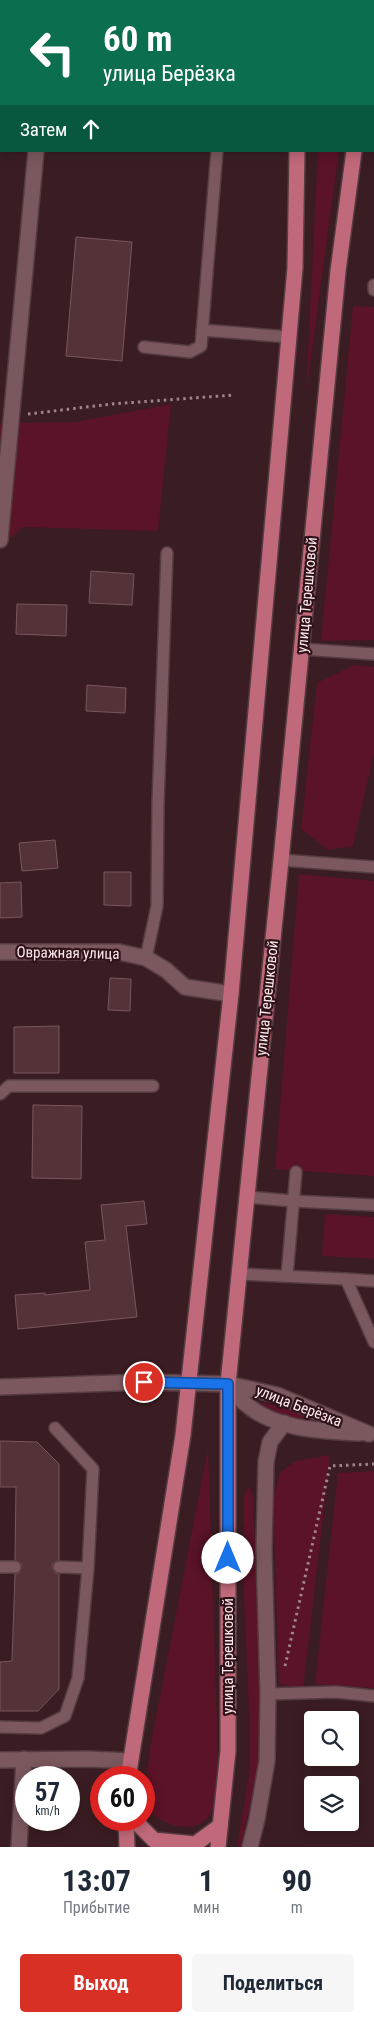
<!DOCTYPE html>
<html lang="ru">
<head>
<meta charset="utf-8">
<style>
	:root { --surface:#fff; --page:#f6f6f7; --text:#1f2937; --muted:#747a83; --accent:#d93025 }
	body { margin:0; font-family:"Roboto Condensed",sans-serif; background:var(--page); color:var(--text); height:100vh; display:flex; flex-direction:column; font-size:19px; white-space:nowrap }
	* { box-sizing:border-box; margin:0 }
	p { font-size:16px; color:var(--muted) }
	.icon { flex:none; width:28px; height:28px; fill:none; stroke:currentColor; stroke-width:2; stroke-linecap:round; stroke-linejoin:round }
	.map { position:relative; height:1847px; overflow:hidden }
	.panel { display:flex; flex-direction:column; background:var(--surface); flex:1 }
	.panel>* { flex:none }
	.hud { position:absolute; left:0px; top:0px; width:375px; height:152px; box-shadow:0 2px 12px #0003; background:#0b6e4f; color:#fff; overflow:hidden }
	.fabs { position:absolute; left:304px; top:1711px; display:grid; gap:10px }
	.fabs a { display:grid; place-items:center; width:55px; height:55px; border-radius:5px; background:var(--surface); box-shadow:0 2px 12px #0003; font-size:25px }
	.speed { position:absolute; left:15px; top:1766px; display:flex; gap:10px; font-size:25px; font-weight:700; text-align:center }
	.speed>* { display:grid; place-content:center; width:65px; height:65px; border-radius:50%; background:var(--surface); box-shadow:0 2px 12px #0003; line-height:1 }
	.speed small { font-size:12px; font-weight:400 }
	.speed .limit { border:8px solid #d22; background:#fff; color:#111 }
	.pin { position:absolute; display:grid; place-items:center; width:42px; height:42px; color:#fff; margin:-21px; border:2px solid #fff; border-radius:50%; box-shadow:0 1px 5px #0007 }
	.me { position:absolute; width:55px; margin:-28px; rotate:0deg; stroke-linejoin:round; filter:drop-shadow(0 0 4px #0008) }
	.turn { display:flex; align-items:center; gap:18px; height:105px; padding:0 20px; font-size:22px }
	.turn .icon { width:65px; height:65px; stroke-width:2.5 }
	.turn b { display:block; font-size:35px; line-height:42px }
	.then { display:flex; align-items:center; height:48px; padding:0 20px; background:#0003; gap:10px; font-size:19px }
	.eta { display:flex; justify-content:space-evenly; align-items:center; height:85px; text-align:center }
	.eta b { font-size:30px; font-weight:700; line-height:35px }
	.action { display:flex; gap:10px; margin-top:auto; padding:10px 20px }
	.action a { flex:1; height:58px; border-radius:5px; background:var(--accent); color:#fff; font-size:20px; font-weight:700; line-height:58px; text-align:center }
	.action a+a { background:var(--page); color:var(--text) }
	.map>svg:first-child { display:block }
</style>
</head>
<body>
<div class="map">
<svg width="374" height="1847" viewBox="0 0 374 1847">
	<rect width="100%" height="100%" fill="#3a1d22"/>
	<g fill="#5a1327">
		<polygon points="318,151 339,151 306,394"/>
		<polygon points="353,306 374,307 374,640 321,641"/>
		<polygon points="171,404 158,531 23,527 0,547 0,423 75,422"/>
		<polygon points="354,665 374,667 374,753 353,846 328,850 301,829 317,683"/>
		<polygon points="299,874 374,881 374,1176 275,1169"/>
		<polygon points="325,1214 374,1217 374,1259 322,1256"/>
		<polygon points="263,1402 332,1424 331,1427 260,1409"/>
		<path d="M208,1449l10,304c-1,19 2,44 -8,61 -13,24 -58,11 -63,-12 -3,-17 2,-37 3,-54z"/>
		<polygon points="330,1455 303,1690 279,1684 273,1501 280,1472 296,1461"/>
		<polygon points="374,1471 374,1688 315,1684 338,1473"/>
		<polygon points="249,1486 253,1497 262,1734 256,1778 241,1847 237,1847 249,1777 250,1736 244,1594 244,1496"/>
	</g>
	<g fill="#533338" stroke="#79575c">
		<polygon points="76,237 132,242 122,361 66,356"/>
		<polygon points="91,571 134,574 132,605 89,603"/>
		<polygon points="17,604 67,605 66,636 16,634"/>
		<polygon points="87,685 126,688 125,713 86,711"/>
		<polygon points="55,840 58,868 22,871 19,843"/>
		<polygon points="104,872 131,872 131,906 104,905"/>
		<polygon points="21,882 22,917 0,918 0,883"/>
		<polygon points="110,978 131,979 130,1011 108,1010"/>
		<polygon points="59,1026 59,1073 14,1073 14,1027"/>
		<polygon points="33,1105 82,1106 81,1179 32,1178"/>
		<polygon points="144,1201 147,1224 126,1226 137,1317 18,1329 15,1295 45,1293 45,1295 90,1290 85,1242 105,1240 101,1205"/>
		<polygon points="0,1441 37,1442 59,1464 59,1560 53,1563 52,1567 55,1573 59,1574 59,1689 38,1711 0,1711 0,1662 12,1661 15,1574 19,1573 22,1567 21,1563 15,1560 16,1487 0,1487"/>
	</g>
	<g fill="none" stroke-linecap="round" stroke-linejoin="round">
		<defs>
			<g id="service">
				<polyline points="229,1 229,0"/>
				<polyline points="374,285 374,290"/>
				<polyline points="202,330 289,337"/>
				<polyline points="144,347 190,352 201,346 217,151"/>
				<polyline points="302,649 374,654"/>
				<polyline points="281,860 374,867"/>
				<polyline points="146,958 157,906 158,804 167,553"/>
				<polyline points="0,1094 9,1086 153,1086"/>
				<polyline points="247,1197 293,1201 374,1205"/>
				<polyline points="239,1274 346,1279"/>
				<polyline points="287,1276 296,1172"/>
				<polyline points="374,1281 346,1279 374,1342"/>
				<polyline points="0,1567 15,1567"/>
				<polyline points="59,1567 88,1568"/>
				<polyline points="268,1694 336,1692 374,1696"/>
				<polyline points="0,1727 41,1728 65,1716 78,1678 88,1568 93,1469 55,1428"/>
			</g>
			<g id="minor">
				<polyline points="48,1 49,0"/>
				<polyline points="0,540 36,151"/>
				<polyline points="0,952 119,952 146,958 166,970 185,987 231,994"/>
				<polyline points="0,1760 88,1759 130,1761"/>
				<polyline points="19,1847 24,1759"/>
			</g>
			<g id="secondary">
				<path d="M228,1384c6,7 11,15 18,20 29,26 77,27 114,29"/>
				<polyline points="0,1387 145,1382 228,1384 277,1395 369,1434"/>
				<polyline points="250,1847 257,1819 267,1761 268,1694 264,1550 266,1462 270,1442 284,1423"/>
			</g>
			<g id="primary">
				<polyline points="303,1 303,0"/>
				<polyline points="374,4 374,2"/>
				<polyline points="128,1778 183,1435 231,994 295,268 297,151"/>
				<polyline points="126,1820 127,1847"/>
				<polyline points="134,1820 154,1840 195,1844 220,1826"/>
				<polyline points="218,1847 228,1751 228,1384 281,860 338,271 354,151"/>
			</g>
		</defs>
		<use href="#service" stroke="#553c41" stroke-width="14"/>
		<use href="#minor" stroke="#553c41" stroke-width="18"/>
		<use href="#secondary" stroke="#553c41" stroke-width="18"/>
		<use href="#primary" stroke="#553c41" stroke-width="18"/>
		<g stroke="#9f868a" stroke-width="3" stroke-dasharray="2.5 4" stroke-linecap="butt">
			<polyline points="28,414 112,404 234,395"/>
			<polyline points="285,1666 330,1466 374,1464"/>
		</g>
		<use href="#service" stroke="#7a585d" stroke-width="11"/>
		<use href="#minor" stroke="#7a585d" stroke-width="15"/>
		<use href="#secondary" stroke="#7a585d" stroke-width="15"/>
		<use href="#primary" stroke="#c0697a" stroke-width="15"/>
	</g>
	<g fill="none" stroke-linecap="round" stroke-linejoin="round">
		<defs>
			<polyline id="route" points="144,1382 228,1384 228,1558"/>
		</defs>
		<use href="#route" stroke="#114b97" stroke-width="12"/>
		<use href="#route" stroke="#1a73e8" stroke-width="9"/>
	</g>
	<g text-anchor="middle" stroke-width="4.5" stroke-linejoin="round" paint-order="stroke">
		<g font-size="15" fill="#fee9ec" stroke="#2f1318">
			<text transform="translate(307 595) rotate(-85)" y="5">улица Терешковой</text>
			<text transform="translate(68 953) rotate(1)" y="5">Овражная улица</text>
			<text transform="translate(267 998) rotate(-84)" y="5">улица Терешковой</text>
			<text transform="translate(299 1406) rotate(21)" y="5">улица Берёзка</text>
			<text transform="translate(228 1656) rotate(-90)" y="5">улица Терешковой</text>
		</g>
	</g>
</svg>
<div class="fabs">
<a><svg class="icon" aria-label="search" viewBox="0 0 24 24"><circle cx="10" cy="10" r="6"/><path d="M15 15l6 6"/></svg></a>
<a><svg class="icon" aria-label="layers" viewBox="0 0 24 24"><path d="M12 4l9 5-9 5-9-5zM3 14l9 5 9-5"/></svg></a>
</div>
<div class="speed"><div>57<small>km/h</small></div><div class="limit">60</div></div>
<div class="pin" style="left:144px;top:1382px;background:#d93025"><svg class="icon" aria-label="arrive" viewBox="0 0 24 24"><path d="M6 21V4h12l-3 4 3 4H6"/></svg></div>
<svg class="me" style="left:228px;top:1558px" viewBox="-20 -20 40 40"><circle r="19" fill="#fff"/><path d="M0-13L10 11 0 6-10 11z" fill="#1a73e8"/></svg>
<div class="hud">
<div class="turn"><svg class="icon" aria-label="left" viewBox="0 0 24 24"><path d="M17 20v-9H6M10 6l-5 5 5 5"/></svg><div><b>60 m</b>улица Берёзка</div></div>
<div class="then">Затем<svg class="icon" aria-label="ahead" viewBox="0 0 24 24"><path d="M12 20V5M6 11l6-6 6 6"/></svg></div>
</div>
</div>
<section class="panel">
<div class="eta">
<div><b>13:07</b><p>Прибытие</p></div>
<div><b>1</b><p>мин</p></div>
<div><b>90</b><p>m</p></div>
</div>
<div class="action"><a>Выход</a><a>Поделиться</a></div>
</section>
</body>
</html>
